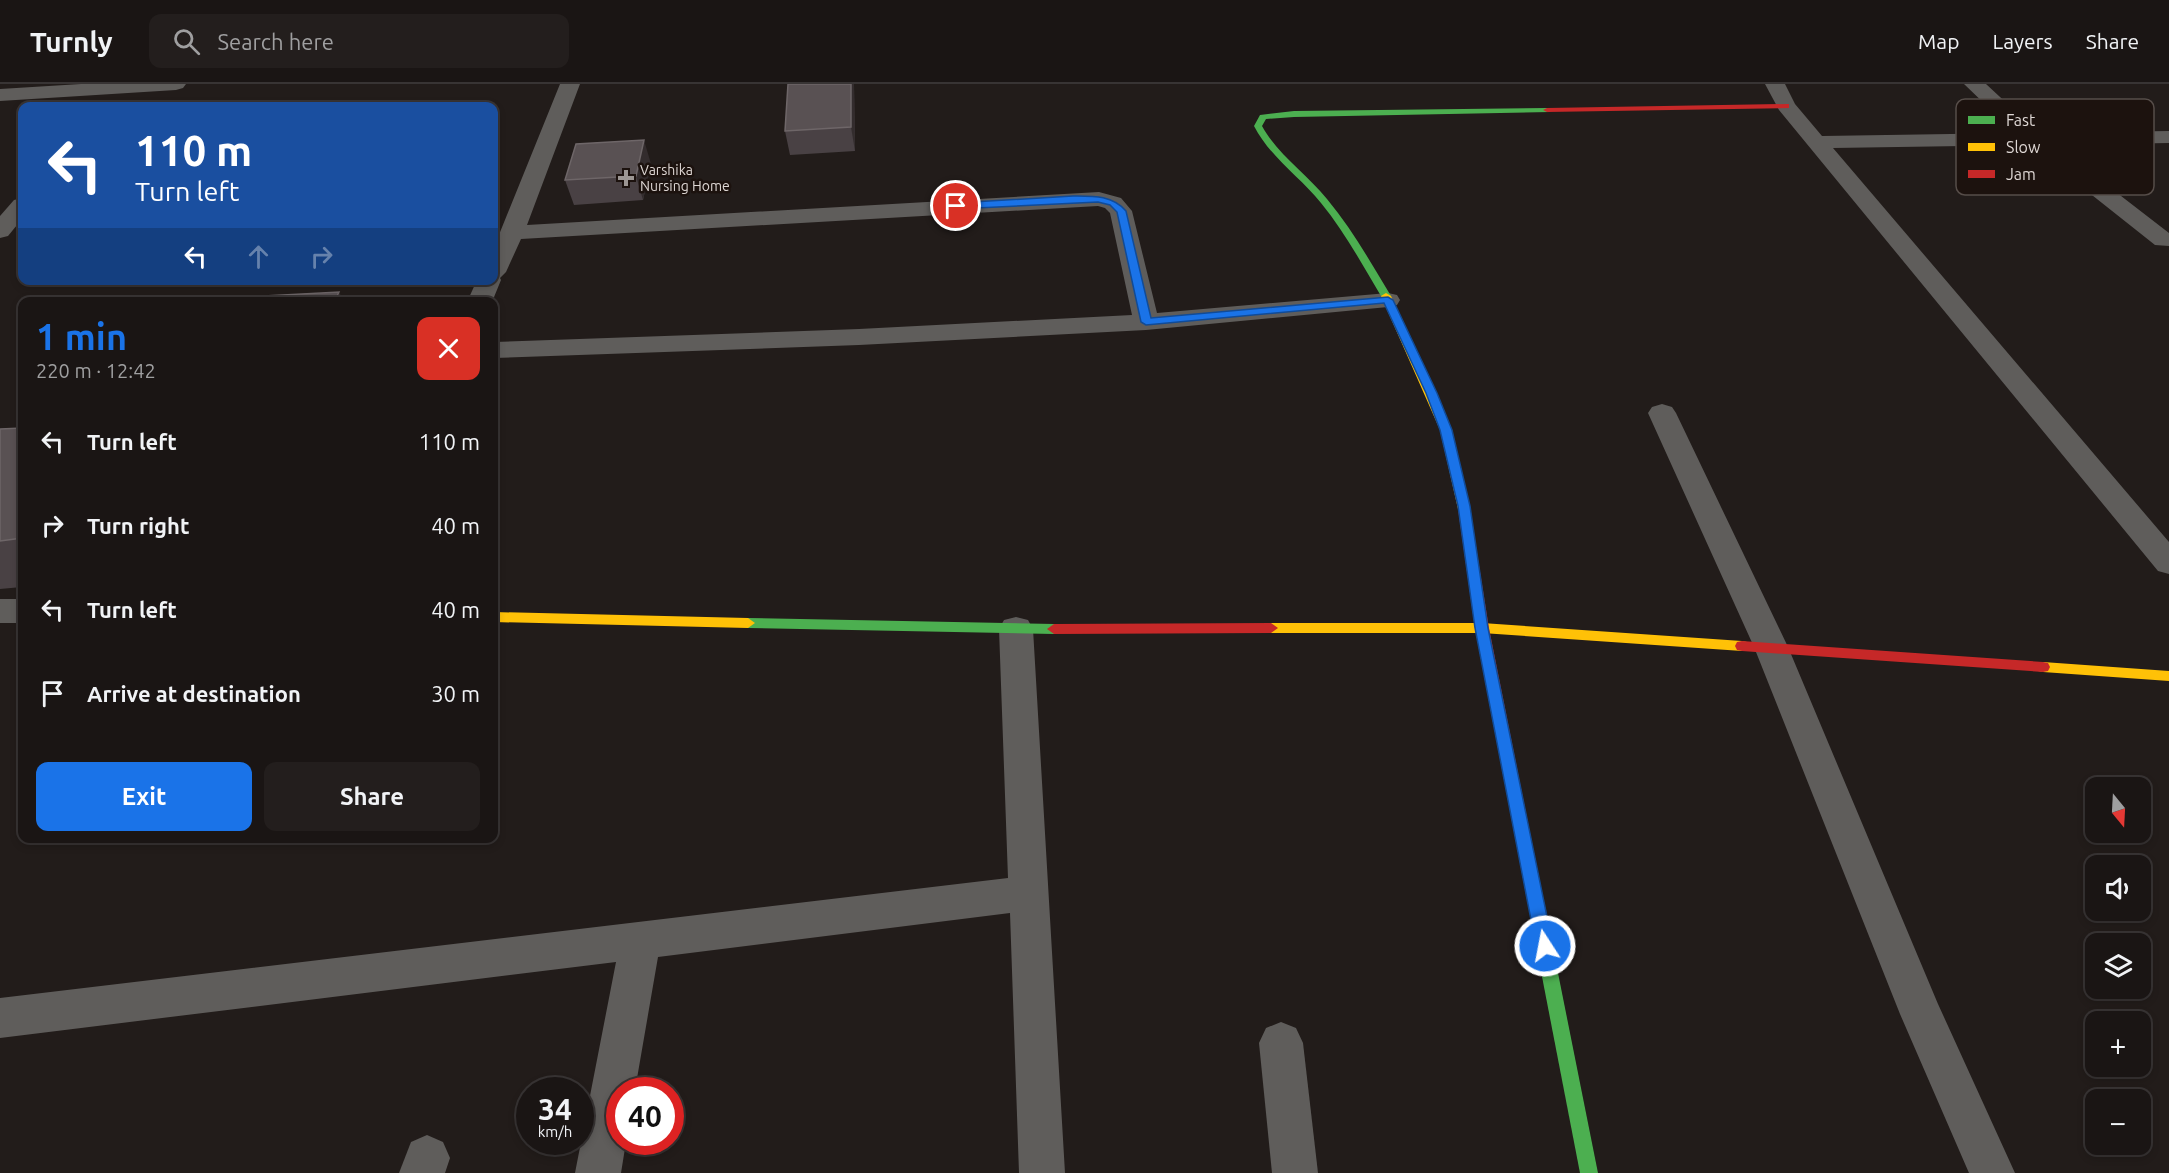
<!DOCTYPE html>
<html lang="en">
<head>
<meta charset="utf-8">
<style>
	:root { --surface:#1a1514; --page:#231e1d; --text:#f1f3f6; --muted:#9f9fa0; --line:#383434; --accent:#1a73e8 }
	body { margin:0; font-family:Ubuntu,sans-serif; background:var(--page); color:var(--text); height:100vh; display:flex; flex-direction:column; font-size:22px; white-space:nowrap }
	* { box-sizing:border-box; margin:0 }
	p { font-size:20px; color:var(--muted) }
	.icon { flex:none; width:33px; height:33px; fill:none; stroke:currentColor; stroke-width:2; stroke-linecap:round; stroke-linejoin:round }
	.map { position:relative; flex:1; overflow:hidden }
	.side { position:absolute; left:18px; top:213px; width:480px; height:546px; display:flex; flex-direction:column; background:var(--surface); border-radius:12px; box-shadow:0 3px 9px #0003,0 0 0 2px var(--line) }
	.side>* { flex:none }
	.guide { position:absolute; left:18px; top:18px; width:480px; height:183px; border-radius:12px; box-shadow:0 3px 9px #0003,0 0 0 2px var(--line); background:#1a4fa0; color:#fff; overflow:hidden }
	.needle { width:39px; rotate:162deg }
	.tools { position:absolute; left:2085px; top:693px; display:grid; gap:12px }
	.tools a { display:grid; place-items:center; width:66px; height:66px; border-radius:12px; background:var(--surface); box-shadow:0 3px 9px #0003,0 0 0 2px var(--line); font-size:30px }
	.speed { position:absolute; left:516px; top:993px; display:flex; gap:12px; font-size:30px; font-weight:700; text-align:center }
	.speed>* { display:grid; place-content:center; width:78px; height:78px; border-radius:50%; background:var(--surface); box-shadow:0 3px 9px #0003,0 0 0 2px var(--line); line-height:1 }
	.speed small { font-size:15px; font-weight:400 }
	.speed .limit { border:9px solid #d22; background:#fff; color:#111 }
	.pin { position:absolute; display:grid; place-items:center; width:51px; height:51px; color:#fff; margin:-26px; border:3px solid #fff; border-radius:50%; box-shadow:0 2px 6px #0007 }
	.me { position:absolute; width:66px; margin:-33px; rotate:349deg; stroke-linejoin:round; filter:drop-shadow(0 0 4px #0008) }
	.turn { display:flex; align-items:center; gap:21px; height:126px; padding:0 18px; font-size:27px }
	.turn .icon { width:78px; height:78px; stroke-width:2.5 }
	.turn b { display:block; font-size:42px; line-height:51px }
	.lanes { display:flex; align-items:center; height:57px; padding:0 18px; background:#0003; justify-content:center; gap:30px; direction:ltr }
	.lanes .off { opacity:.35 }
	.round { display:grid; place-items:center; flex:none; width:63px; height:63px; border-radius:12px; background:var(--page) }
	.summary { display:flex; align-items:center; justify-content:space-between; height:102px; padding:0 18px }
	h1 { font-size:36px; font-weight:600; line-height:45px; color:var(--accent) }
	.primary-button { display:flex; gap:12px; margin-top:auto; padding:12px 18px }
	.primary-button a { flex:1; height:69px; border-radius:12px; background:var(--accent); color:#fff; font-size:24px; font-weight:600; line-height:69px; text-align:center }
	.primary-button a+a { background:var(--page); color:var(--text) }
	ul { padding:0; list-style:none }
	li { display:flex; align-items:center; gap:18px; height:84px; padding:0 18px }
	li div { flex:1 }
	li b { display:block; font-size:22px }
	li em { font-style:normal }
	header { display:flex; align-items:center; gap:36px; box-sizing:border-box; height:84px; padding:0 30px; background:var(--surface); border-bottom:2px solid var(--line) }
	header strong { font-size:28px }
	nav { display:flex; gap:33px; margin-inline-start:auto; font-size:21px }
	.search { width:420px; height:54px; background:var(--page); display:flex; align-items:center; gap:15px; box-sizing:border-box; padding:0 21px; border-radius:12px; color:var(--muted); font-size:22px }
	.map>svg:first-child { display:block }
</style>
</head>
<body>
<header>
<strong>Turnly</strong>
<div class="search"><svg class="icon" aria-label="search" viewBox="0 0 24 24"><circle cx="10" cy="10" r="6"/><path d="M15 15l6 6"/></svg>Search here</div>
<nav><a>Map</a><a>Layers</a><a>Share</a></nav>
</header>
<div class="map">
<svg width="2169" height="1089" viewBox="0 0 2169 1089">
	<rect width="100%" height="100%" fill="#221c1a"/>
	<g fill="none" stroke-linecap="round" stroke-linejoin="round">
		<g fill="#5f5d5b" fill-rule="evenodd">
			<polygon points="81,0 186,0 183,4 176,6 0,17 0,5"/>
			<polygon points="560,0 580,0 527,141 1099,108 1121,114 1132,127 1157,229 1388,209 1397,211 1400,216 1397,221 1388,223 1146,246 859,261 494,274 494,258 859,245 1132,231 1110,129 1105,124 1098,122 521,155 506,188 500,194 501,196 492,218 467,218 477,196 494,196 494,163"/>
			<polygon points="1765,0 1785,0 1795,20 1822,52 2015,49 1964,0 1986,0 2039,49 2169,47 2169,59 2055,61 2169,149 2169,162 2155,161 2029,61 1833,64 2169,458 2169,490 2158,487 1779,26"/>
			<polygon points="22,114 22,135 8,152 0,154 0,132 14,116"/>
			<polygon points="1662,320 1672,323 1676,329 1788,563 1938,920 2015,1089 1969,1089 1900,930 1754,563 1648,329 1652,323"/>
			<rect x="0" y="515" width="22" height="24"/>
			<polygon points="1016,533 1028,536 1033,545 1065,1089 1019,1089 1010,829 658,873 635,1006 620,1006 620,1058 626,1058 621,1089 575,1089 616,878 0,954 0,914 1008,794 999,545 1004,536"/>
			<polygon points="1281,938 1296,944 1303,959 1318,1089 1272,1089 1259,959 1266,944"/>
			<polygon points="427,1051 443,1058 450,1074 445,1089 399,1089 411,1058"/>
		</g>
		<g fill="#4caf50" fill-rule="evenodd">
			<path d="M1547,24l4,2 -1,2 -256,5 -28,2 -4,7c16,29 44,47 65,73 25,30 44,64 64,97l-5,3 -5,-3c-19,-32 -37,-65 -60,-93 -22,-27 -51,-46 -67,-77l6,-11 34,-4z"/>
			<polygon points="748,534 1054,540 1061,545 1054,550 748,544 741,539"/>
			<polygon points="1529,777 1535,779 1537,784 1598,1089 1580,1089 1521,784 1523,779"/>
		</g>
		<g fill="#ffc107" fill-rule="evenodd">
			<polygon points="1386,209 1391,212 1452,346 1470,425 1468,428 1460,428 1458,425 1440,346 1381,212"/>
			<polygon points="494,528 748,534 755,539 748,544 494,538"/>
			<polygon points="1271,539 1482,539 1742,557 1747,558 1749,562 1747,566 1742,567 1482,549 1271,549 1264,544"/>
			<polygon points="2043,578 2169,587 2169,597 2043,588 2038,587 2036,583 2038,579"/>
		</g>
		<g fill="#c62828" fill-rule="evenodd">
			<polygon points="1786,20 1789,20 1789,24 1547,28 1543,26 1547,24"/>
			<polygon points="1464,421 1470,425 1489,544 1537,784 1535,789 1529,791 1523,789 1521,784 1475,544 1458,425"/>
			<polygon points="1271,539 1278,544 1271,549 1054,550 1047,545 1054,540"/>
			<polygon points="1742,557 2043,578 2048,579 2050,583 2048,587 2043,588 1742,567 1737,566 1735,562 1737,558"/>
		</g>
	</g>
	<g fill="#494144">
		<polygon points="854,0 855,67 790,71 785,47"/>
		<polygon points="651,80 643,116 574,121 565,96"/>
		<polygon points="22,344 22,503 0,505 0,345"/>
	</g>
	<g fill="#332c2d">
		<polygon points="851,0 854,0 855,67 851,43"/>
		<polygon points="644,56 651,80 643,116 636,92"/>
		<polygon points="339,208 344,218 334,218"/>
	</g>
	<g fill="#595153" stroke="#6e6668" stroke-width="1.5">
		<polygon points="788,0 851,0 851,43 785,47"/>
		<polygon points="644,56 636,92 565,96 576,60"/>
		<polygon points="339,208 334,218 148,218"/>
		<polygon points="22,344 22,454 0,457 0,345"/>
	</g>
	<path fill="#1a73e8" stroke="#114b97" stroke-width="1.5" d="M1073,112c20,0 39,-1 53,15l25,107 237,-21 5,3 44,93 15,37 18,76 18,122 65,318 -2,6 -6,2 -6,-2 -3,-6 -61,-318 -17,-122 -18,-76 -14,-37 -42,-90 -238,22 -5,-3 -24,-110 -7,-7 -12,-3 -142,7 -5,-3 5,-3z"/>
	<path fill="#9c9693" stroke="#1c120e" stroke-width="2" d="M623 85h6v6h6v6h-6v6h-6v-6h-6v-6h6z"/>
	<g text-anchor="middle" stroke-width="5" stroke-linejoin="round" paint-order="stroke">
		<g font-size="14" fill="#ded7d4" stroke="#1c120e" text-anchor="start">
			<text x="640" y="91">Varshika<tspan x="640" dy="16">Nursing Home</tspan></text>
		</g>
	</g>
	<rect x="1956" y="15" width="198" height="96" rx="9" fill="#1c120e" stroke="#564d49" stroke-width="1.5"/>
	<rect x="1968" y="32" width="27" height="8" fill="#4caf50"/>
	<rect x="1968" y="59" width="27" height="8" fill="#ffc107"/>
	<rect x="1968" y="86" width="27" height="8" fill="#c62828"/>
	<g font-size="16" fill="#ded7d4">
		<text x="2006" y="42">Fast</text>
		<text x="2006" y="69">Slow</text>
		<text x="2006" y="96">Jam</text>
	</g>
</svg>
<div class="tools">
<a><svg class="needle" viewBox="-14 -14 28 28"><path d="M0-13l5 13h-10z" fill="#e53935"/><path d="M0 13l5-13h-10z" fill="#9f9fa0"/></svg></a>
<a><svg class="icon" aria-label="sound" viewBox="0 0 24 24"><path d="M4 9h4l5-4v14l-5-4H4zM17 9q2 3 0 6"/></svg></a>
<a><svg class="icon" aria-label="layers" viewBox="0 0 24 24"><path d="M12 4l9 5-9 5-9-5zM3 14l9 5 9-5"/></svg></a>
<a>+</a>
<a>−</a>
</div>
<div class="speed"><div>34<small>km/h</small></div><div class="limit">40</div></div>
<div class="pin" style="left:956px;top:122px;background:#d93025"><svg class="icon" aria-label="arrive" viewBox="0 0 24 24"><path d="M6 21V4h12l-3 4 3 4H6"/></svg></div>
<svg class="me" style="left:1545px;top:862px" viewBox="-20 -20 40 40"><circle r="17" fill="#1a73e8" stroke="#fff" stroke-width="3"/><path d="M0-11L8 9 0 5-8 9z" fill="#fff"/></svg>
<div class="guide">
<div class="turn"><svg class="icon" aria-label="left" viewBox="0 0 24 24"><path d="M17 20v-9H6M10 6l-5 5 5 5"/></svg><div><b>110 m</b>Turn left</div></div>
<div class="lanes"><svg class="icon" aria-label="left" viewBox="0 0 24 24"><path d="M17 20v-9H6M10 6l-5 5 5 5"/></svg><svg class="icon off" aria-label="ahead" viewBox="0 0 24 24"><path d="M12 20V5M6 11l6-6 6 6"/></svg><svg class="icon off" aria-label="right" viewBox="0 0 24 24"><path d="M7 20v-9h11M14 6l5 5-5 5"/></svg></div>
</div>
<section class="side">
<div class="summary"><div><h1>1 min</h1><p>220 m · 12:42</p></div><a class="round" style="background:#d93025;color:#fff"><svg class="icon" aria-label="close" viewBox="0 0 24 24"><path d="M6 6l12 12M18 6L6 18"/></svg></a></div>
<ul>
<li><svg class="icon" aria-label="left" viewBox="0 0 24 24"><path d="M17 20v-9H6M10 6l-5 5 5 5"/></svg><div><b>Turn left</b></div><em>110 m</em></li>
<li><svg class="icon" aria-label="right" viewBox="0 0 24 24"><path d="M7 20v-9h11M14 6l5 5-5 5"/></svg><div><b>Turn right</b></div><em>40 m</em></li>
<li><svg class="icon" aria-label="left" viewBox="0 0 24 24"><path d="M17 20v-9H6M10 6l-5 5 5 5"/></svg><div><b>Turn left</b></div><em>40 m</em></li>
<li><svg class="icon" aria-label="arrive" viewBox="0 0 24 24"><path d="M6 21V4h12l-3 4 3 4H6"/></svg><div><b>Arrive at destination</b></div><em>30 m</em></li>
</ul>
<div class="primary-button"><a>Exit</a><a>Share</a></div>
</section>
</div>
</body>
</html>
